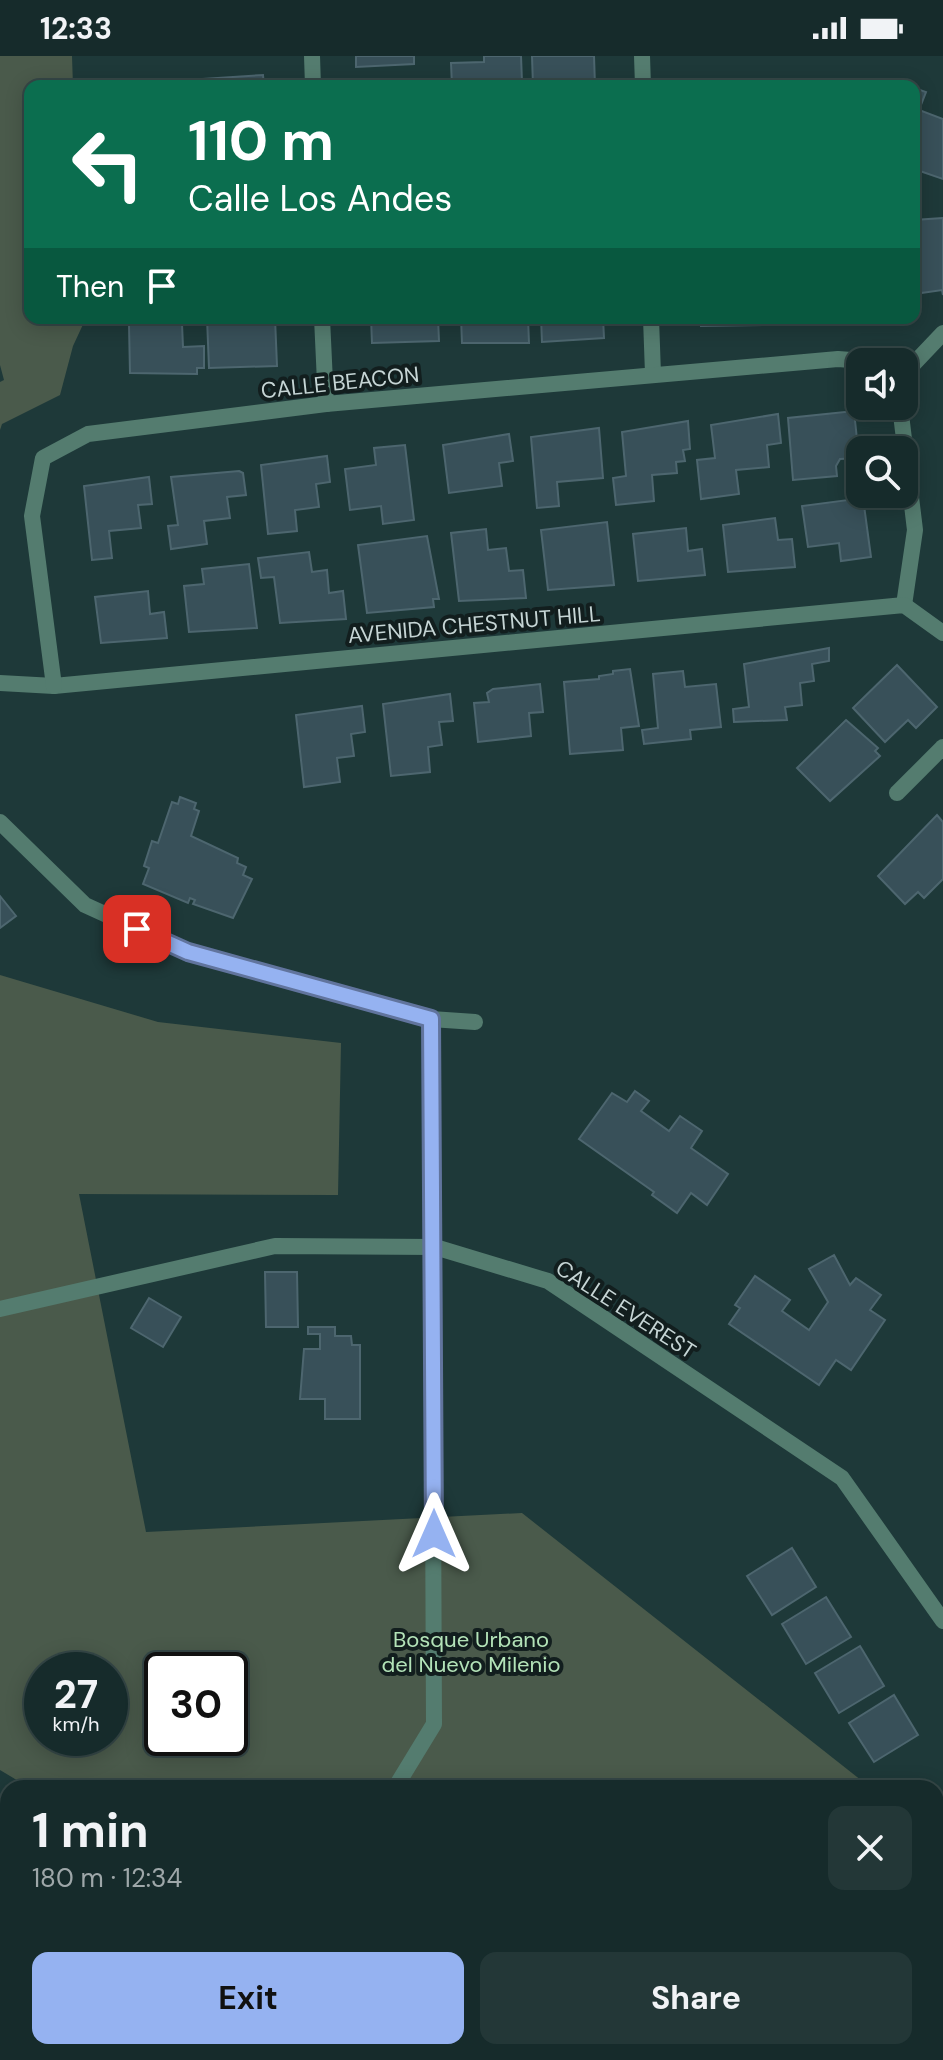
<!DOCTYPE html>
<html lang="en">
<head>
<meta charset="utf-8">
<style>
	:root { --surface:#162b2b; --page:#233737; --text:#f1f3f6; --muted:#9ea7a9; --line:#354747; --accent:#95b2f1 }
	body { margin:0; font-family:"DM Sans",sans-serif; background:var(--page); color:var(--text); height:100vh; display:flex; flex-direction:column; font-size:30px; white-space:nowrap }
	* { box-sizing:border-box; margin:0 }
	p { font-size:26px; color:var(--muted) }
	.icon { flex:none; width:44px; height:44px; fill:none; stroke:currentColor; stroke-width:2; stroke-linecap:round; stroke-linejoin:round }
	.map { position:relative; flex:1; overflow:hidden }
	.drawer { position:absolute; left:0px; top:1724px; width:944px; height:280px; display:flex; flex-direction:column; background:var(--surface); border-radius:24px 24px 0 0; box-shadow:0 4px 20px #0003,0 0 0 2px var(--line) }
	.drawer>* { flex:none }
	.banner { position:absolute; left:24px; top:24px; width:896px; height:244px; border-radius:16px; box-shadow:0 4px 20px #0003,0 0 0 2px var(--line); background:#0b6e4f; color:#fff; overflow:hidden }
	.controls { position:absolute; left:846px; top:292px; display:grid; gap:16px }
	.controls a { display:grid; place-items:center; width:72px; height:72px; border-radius:16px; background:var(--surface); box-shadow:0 4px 20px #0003,0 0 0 2px var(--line); font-size:40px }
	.speed { position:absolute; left:24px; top:1596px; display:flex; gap:16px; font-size:40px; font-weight:700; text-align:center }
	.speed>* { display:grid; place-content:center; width:104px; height:104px; border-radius:50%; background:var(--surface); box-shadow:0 4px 20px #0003,0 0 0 2px var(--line); line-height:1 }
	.speed small { font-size:20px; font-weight:400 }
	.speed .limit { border:4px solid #111; border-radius:12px; background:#fff; color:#111 }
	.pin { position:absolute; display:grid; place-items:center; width:68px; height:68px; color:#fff; margin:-34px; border-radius:16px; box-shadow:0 4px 12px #0006 }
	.me { position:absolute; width:88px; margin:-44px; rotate:0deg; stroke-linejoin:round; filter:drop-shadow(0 0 6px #0008) }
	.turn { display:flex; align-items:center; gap:28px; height:168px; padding:0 32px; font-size:36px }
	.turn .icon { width:104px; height:104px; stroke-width:2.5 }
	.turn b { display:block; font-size:56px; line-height:68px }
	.then { display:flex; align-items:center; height:76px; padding:0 32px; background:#0003; gap:16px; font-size:30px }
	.round { display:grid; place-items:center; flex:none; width:84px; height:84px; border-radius:16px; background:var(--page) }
	.summary { display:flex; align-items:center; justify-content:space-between; height:136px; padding:0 32px }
	h1 { font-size:48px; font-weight:700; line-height:60px }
	.primary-button { display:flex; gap:16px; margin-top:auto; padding:16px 32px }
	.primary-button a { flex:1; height:92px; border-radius:16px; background:var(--accent); color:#111; font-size:32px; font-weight:700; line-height:92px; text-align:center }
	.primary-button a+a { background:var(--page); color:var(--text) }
	.status { display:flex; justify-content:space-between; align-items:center; height:56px; padding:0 40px; background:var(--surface); direction:ltr }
	.status svg { height:22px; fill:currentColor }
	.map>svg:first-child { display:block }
</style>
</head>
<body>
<div class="status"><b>12:33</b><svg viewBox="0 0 49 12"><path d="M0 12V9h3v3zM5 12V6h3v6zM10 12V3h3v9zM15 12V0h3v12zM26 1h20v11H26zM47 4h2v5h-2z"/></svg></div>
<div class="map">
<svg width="943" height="2004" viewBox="0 0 943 2004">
	<rect width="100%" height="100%" fill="#1e3939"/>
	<g fill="#4a5a4b" fill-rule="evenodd">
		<polygon points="0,0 72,0 73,30 30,30 30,262 86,262 73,290 60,339 2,368 0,374 0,326 4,324 0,309"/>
		<path d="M0,919l158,47 183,21 -3,152 -259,-1 67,338 376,-19 349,275h-841l-30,-18zM42,1614h68v68h-68zM162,1614h68v68h-68z"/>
		<polygon points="936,1784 943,1789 943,2004 0,2004 0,1984 8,1948 8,1996 936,1996"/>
	</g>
	<g fill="#385059" stroke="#4d666f" stroke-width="2">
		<polygon points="356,0 414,0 414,8 356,11"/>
		<polygon points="484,0 521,0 522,26 518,26 518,30 452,30 451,7 484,6"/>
		<polygon points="532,0 594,0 595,30 533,30"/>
		<polygon points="263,19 264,30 203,30 203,23"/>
		<polygon points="914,32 926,36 919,54 943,63 943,123 914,113"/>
		<polygon points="943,162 943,239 942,234 914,238 914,164"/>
		<polygon points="207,262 275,262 277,310 209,312"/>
		<polygon points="371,262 438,262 439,285 372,287"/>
		<polygon points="461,262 528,262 529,287 462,287"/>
		<polygon points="541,262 603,262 604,282 542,286"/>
		<polygon points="701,262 768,262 768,269 701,270"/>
		<polygon points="182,268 183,291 204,290 204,312 197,312 197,318 130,317 129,269"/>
		<polygon points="854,355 859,402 840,403 836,410 837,420 793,424 788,362"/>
		<polygon points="778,358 781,387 767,389 769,411 736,414 739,438 701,443 697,404 715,402 711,369"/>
		<polygon points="688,365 690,393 683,394 685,405 676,406 677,417 652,419 654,445 616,449 613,422 626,420 622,376"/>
		<polygon points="599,372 603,422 557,426 559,450 537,452 531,381"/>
		<polygon points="509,378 513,405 499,407 502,430 449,437 443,389"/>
		<polygon points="405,389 414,464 383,468 381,450 350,454 345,413 376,409 374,392"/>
		<polygon points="327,400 330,426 316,428 319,451 295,454 297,475 268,478 261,409"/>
		<polygon points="239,415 243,417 246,439 227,441 230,462 204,465 207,488 171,493 168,470 178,469 171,421"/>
		<polygon points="149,421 152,448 138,449 141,472 109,475 112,502 92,504 84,430"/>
		<polygon points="863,442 871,501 841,505 839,487 808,491 802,450"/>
		<polygon points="775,462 778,484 792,483 795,511 728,516 723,469"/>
		<polygon points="607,466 614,529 548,534 541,474"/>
		<polygon points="686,472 688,495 702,493 705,519 638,525 633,478"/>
		<polygon points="486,473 488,494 506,492 509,515 523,514 526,542 459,545 451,477"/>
		<polygon points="427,480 439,543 433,543 434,551 367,557 358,489"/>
		<polygon points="309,496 312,516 327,514 329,537 343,535 346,563 280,567 274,521 261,522 258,502"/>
		<polygon points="249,508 257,572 189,576 184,530 204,528 202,513"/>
		<polygon points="148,535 150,558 164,556 167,582 101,587 95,541"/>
		<polygon points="829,592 829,605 812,608 814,625 800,627 802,649 785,651 787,664 734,666 733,653 749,651 744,608"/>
		<polygon points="897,609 937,651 916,672 908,664 885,686 853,652"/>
		<polygon points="630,613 639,670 621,672 623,694 570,698 564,626 599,623 599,620 613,618 613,615"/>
		<polygon points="683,615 685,631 716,628 721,671 690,674 691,683 644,688 642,674 658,672 653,618"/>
		<polygon points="540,628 543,656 529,657 531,680 478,686 474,647 489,646 487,637 493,633"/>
		<polygon points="450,638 453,665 439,666 442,689 428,691 430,716 391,720 383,648"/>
		<polygon points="362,650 365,676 351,678 354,700 337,702 340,726 304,731 296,659"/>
		<polygon points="846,664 878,692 875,695 880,700 830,745 797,712"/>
		<polygon points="180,741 196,747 194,753 199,755 191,780 238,802 237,807 246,811 243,819 252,823 233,862 193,848 195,844 190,842 188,847 143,828 149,812 144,810 152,785 158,787 172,746 178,748"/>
		<polygon points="937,759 943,766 943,823 924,842 918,836 905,848 878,820"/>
		<polygon points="0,840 16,860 0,872"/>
		<polygon points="635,1035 649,1045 641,1055 669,1075 680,1060 702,1075 691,1092 728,1118 707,1149 691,1137 677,1157 652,1139 654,1136 579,1083 612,1037 627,1046"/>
		<polygon points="834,1199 850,1229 856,1222 881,1239 870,1254 885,1264 851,1314 836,1304 819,1329 729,1268 740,1252 735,1249 755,1220 790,1244 782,1255 809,1274 828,1246 809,1213"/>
		<polygon points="265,1216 297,1216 298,1271 266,1271"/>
		<polygon points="149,1242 181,1261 163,1291 131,1272"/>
		<polygon points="308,1271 335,1271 335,1280 351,1280 352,1289 360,1289 360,1363 325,1363 325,1343 300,1343 304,1293 320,1293 320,1278 308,1278"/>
		<polygon points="792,1492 816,1531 772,1559 747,1520"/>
		<polygon points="826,1541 851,1581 806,1608 782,1568"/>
		<polygon points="860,1590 884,1630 839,1657 815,1617"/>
		<polygon points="894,1639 918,1679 874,1706 849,1667"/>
	</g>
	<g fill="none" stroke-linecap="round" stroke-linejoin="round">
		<g stroke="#547c6f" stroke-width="16">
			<polyline points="312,0 313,30"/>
			<polyline points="642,0 643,30"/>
			<polyline points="322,262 326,348"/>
			<polyline points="651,262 653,318"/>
			<polyline points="904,318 943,277"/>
			<polyline points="900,350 915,474 904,549"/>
			<polyline points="0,627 54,630 904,549 943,577"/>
			<polyline points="54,630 32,460 43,402 88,378 326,348 838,303 877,306"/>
			<polyline points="897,737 943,691"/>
			<polyline points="0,766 85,849 188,896 431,963 475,966"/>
			<polyline points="0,1253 275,1190 435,1191 548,1225 842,1422 943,1565"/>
			<polyline points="395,1732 434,1668 431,963"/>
			<polyline points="228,2004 233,1996"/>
		</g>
	</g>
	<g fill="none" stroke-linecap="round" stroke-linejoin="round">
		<defs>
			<polyline id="route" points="137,873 188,896 431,963 434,1478"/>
		</defs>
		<use href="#route" stroke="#61749d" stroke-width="20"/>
		<use href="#route" stroke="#95b2f1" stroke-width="14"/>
	</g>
	<g text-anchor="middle" stroke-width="8" stroke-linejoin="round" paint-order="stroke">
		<g font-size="22" fill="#c6d5d5" stroke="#121e1e">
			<text transform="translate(340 326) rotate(-6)" y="8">CALLE BEACON</text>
			<text transform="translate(474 568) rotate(-5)" y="8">AVENIDA CHESTNUT HILL</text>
			<text transform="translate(626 1253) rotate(33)" y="8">CALLE EVEREST</text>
		</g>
		<g font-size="22" fill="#b3e3b8" stroke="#121e1e">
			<text x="471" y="1591">Bosque Urbano<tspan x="471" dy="25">del Nuevo Milenio</tspan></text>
		</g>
	</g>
</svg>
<div class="controls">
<a><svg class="icon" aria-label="sound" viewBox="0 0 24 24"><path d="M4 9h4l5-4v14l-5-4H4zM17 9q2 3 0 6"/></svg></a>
<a><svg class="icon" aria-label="search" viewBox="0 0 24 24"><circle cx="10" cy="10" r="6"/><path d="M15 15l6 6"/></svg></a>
</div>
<div class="speed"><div>27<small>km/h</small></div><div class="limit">30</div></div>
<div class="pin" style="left:137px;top:873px;background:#d93025"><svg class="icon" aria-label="arrive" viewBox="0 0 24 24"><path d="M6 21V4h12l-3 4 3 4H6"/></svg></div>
<svg class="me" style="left:434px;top:1478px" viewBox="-20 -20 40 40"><path d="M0-17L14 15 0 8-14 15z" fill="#95b2f1" stroke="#fff" stroke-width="4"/></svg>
<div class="banner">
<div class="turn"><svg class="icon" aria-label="left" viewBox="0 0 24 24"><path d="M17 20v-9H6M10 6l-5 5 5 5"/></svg><div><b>110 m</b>Calle Los Andes</div></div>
<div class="then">Then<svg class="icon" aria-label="arrive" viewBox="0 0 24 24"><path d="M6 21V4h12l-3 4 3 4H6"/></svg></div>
</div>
<section class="drawer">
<div class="summary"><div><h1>1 min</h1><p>180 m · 12:34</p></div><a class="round"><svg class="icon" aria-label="close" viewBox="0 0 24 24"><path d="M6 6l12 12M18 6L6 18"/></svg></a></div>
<div class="primary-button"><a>Exit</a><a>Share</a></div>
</section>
</div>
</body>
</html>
